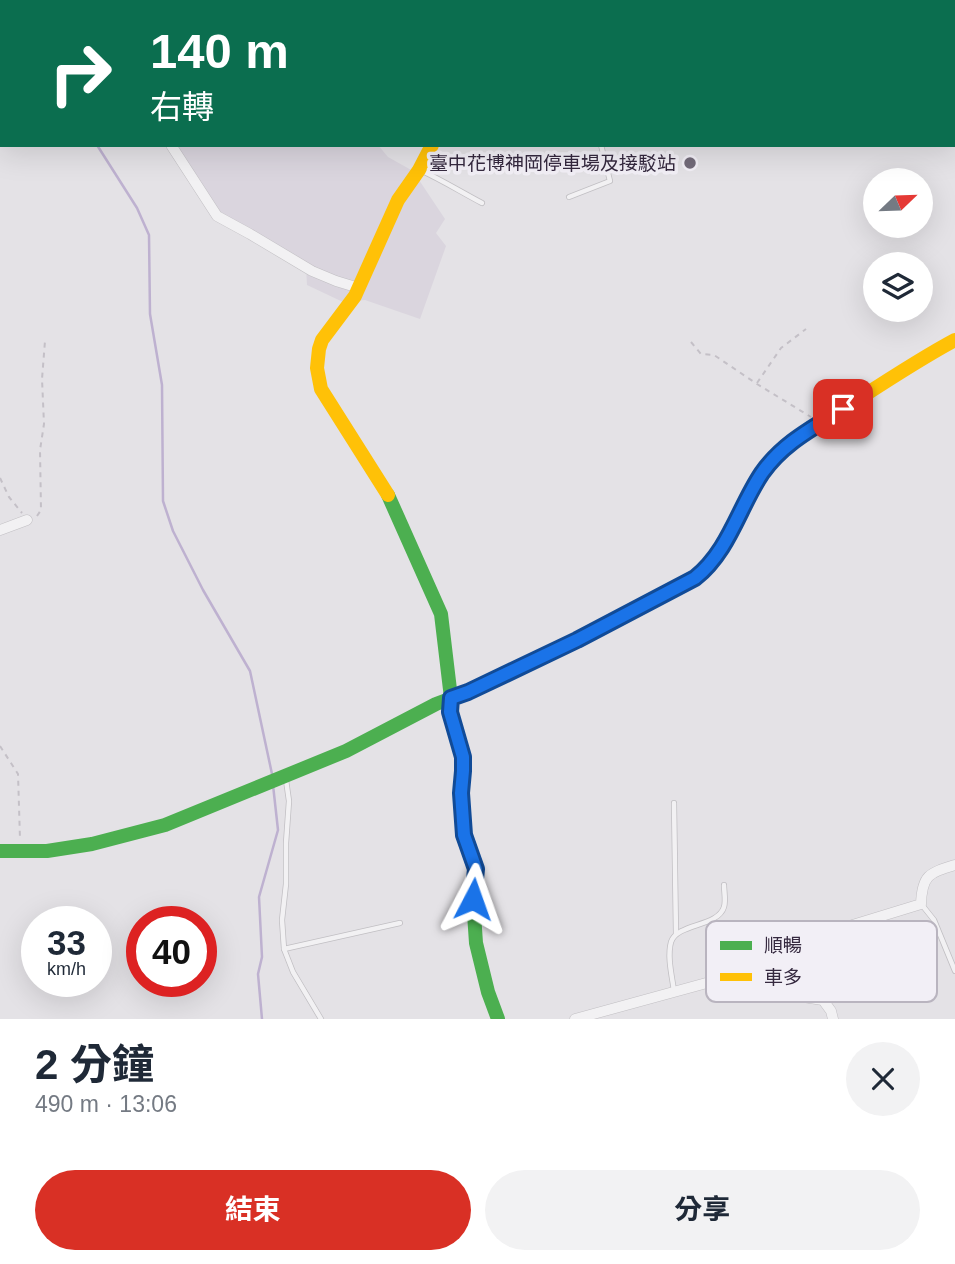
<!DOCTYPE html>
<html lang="zh-TW">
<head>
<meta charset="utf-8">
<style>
	:root { --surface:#fff; --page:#f2f2f3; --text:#1f2937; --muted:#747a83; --accent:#d93025 }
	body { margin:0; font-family:Helvetica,"Noto Sans TC",sans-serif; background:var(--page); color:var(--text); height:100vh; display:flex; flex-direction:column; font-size:26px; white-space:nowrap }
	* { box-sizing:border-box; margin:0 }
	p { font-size:23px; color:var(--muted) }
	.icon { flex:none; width:38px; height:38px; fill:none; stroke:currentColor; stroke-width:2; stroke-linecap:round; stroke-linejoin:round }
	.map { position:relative; height:1019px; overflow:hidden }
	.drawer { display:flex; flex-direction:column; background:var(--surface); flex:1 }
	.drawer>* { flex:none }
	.guide { position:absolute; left:0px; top:0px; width:956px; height:147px; box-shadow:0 7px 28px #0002; background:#0b6e4f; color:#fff; overflow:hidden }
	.needle { width:46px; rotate:67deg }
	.fabs { position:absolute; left:863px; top:168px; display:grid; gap:14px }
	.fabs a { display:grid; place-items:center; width:70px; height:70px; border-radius:50%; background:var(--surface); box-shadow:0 7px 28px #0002; font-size:35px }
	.speed { position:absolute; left:21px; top:906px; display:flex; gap:14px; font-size:35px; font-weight:700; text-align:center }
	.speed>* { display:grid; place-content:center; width:91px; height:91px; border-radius:50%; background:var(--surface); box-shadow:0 7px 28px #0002; line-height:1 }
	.speed small { font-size:18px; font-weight:400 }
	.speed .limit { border:10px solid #d22; background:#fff; color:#111 }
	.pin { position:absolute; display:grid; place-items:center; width:60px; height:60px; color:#fff; margin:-30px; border-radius:14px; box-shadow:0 4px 10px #0006 }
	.me { position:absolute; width:77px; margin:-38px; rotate:4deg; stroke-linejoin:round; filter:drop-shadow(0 0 5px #0008) }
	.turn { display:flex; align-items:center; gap:24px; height:147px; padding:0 35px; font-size:32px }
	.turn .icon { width:91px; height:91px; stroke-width:2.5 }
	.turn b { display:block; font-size:49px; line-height:60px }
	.round { display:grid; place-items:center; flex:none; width:74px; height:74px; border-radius:37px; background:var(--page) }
	.overview { display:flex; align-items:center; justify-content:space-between; height:119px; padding:0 35px }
	h1 { font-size:42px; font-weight:700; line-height:52px }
	.cta { display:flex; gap:14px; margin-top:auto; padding:14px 35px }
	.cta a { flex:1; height:80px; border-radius:42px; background:var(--accent); color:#fff; font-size:28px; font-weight:700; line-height:80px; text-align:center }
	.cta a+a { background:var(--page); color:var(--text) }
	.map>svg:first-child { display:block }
</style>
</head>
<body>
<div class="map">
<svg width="955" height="1019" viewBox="0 0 955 1019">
	<rect width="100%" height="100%" fill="#e4e2e6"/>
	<polygon fill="#dad5de" points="173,145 378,145 388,157 413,171 445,219 436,233 446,246 420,319 365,300 343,302 307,285 306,266 219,216"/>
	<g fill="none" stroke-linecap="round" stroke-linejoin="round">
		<g stroke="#beb1d0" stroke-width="2.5">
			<polyline points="43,0 43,2"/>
			<polyline points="97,145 137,208 149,235 150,314 162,385 163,501 173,531 203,590 250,671 272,774"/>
			<polyline points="262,1019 258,974 262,957 259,897 278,830 273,785"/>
		</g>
		<defs>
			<g id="lane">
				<polyline points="945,2 946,0"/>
				<polyline points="954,48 955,49"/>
				<path d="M420,170c22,10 41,22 62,33"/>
				<polyline points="569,197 610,181 601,145"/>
				<polyline points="286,780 289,801 286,843 286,884 282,920 284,949 293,972 321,1019"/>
				<polyline points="674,803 676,934"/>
				<polyline points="922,905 934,920 955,971"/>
				<polyline points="284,949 400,923"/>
				<path d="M674,991c-2,-15 -7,-34 -3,-49 6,-19 47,-15 53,-35 2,-6 0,-16 0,-22"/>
			</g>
			<g id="street">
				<polyline points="331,0 333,2"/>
				<polyline points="0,98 2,98"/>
				<polyline points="171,145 217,216 250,234 312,271 336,281 359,288"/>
				<polyline points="0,530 27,520"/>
				<polyline points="783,962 797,992 803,997 823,1000 831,1011 833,1019"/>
				<path d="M575,1019l208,-57 63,-35 75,-23c1,-29 8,-31 34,-39"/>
			</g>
		</defs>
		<use href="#lane" stroke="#c1bfc3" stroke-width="6"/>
		<use href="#street" stroke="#c1bfc3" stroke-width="11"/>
		<g stroke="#c4c0c7" stroke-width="2" stroke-dasharray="5 5" stroke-linecap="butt">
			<polyline points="691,342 701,354 714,355 757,384 811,417"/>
			<polyline points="757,383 781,348 806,329"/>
			<polyline points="0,478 9,497 22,513"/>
			<polyline points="37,516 41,510 40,450 44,424 42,379 45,341"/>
			<polyline points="0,746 18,774 20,839"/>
		</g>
		<use href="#lane" stroke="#f2f1f3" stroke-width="4.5"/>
		<use href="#street" stroke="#f2f1f3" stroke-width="10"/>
		<g stroke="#4caf50" stroke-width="14">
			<polyline points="388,495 441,614 451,698 450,712 463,757 461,793 464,835 476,869 473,899 476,943 488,992 498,1019"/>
			<polyline points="0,851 47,851 92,844 165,825 346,751 436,704 468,692 563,647"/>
		</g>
		<g stroke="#ffc107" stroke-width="14">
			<polyline points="388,495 321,389 317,368 319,349 322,340 355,296 398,200 419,170 432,145"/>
			<path d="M563,647l126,-65c10,-8 19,-15 27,-26 23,-30 32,-67 56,-96 18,-21 43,-33 65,-47 39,-25 77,-51 118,-73"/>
		</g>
	</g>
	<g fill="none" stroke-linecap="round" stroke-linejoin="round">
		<defs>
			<path id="route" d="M473,899l3,-30 -12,-34 -3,-42 2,-22v-14l-13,-45 1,-14 17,-6 109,-52 118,-62c34,-27 44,-71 67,-105 21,-30 51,-45 81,-64"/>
		</defs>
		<use href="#route" stroke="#114b97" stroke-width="18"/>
		<use href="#route" stroke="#1a73e8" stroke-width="12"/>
	</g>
	<circle fill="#726a79" stroke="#f2eff6" stroke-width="2.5" cx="690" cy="163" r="7"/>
	<g text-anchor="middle" stroke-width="7" stroke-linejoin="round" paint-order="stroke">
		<g font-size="19" fill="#35293f" stroke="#f2eff6" text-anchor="end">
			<text x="676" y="170">臺中花博神岡停車場及接駁站</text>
		</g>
	</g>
	<rect x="706" y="921" width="231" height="81" rx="10" fill="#f2eff6" stroke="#b9b4bf" stroke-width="2"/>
	<rect x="720" y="941" width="32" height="9" fill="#4caf50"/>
	<rect x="720" y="973" width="32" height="8" fill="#ffc107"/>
	<g font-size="19" fill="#35293f">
		<text x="764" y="952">順暢</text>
		<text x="764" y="984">車多</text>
	</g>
</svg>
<div class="fabs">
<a><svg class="needle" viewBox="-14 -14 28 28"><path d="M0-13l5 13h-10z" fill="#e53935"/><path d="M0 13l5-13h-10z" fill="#747a83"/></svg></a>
<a><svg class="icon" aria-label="layers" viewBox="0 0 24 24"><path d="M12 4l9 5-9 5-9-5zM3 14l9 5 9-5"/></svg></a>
</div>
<div class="speed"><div>33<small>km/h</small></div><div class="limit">40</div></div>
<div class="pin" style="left:843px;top:409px;background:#d93025"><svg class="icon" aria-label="arrive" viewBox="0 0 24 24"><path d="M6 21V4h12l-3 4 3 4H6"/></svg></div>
<svg class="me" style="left:473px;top:899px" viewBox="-20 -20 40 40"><path d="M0-17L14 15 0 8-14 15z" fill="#1a73e8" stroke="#fff" stroke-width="4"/></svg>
<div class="guide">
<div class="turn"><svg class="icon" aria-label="right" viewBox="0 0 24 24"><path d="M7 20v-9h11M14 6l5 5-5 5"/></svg><div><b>140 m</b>右轉</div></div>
</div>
</div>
<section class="drawer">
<div class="overview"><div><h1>2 分鐘</h1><p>490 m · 13:06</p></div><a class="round"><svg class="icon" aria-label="close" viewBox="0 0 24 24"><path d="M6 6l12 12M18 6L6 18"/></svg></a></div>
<div class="cta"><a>結束</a><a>分享</a></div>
</section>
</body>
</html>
